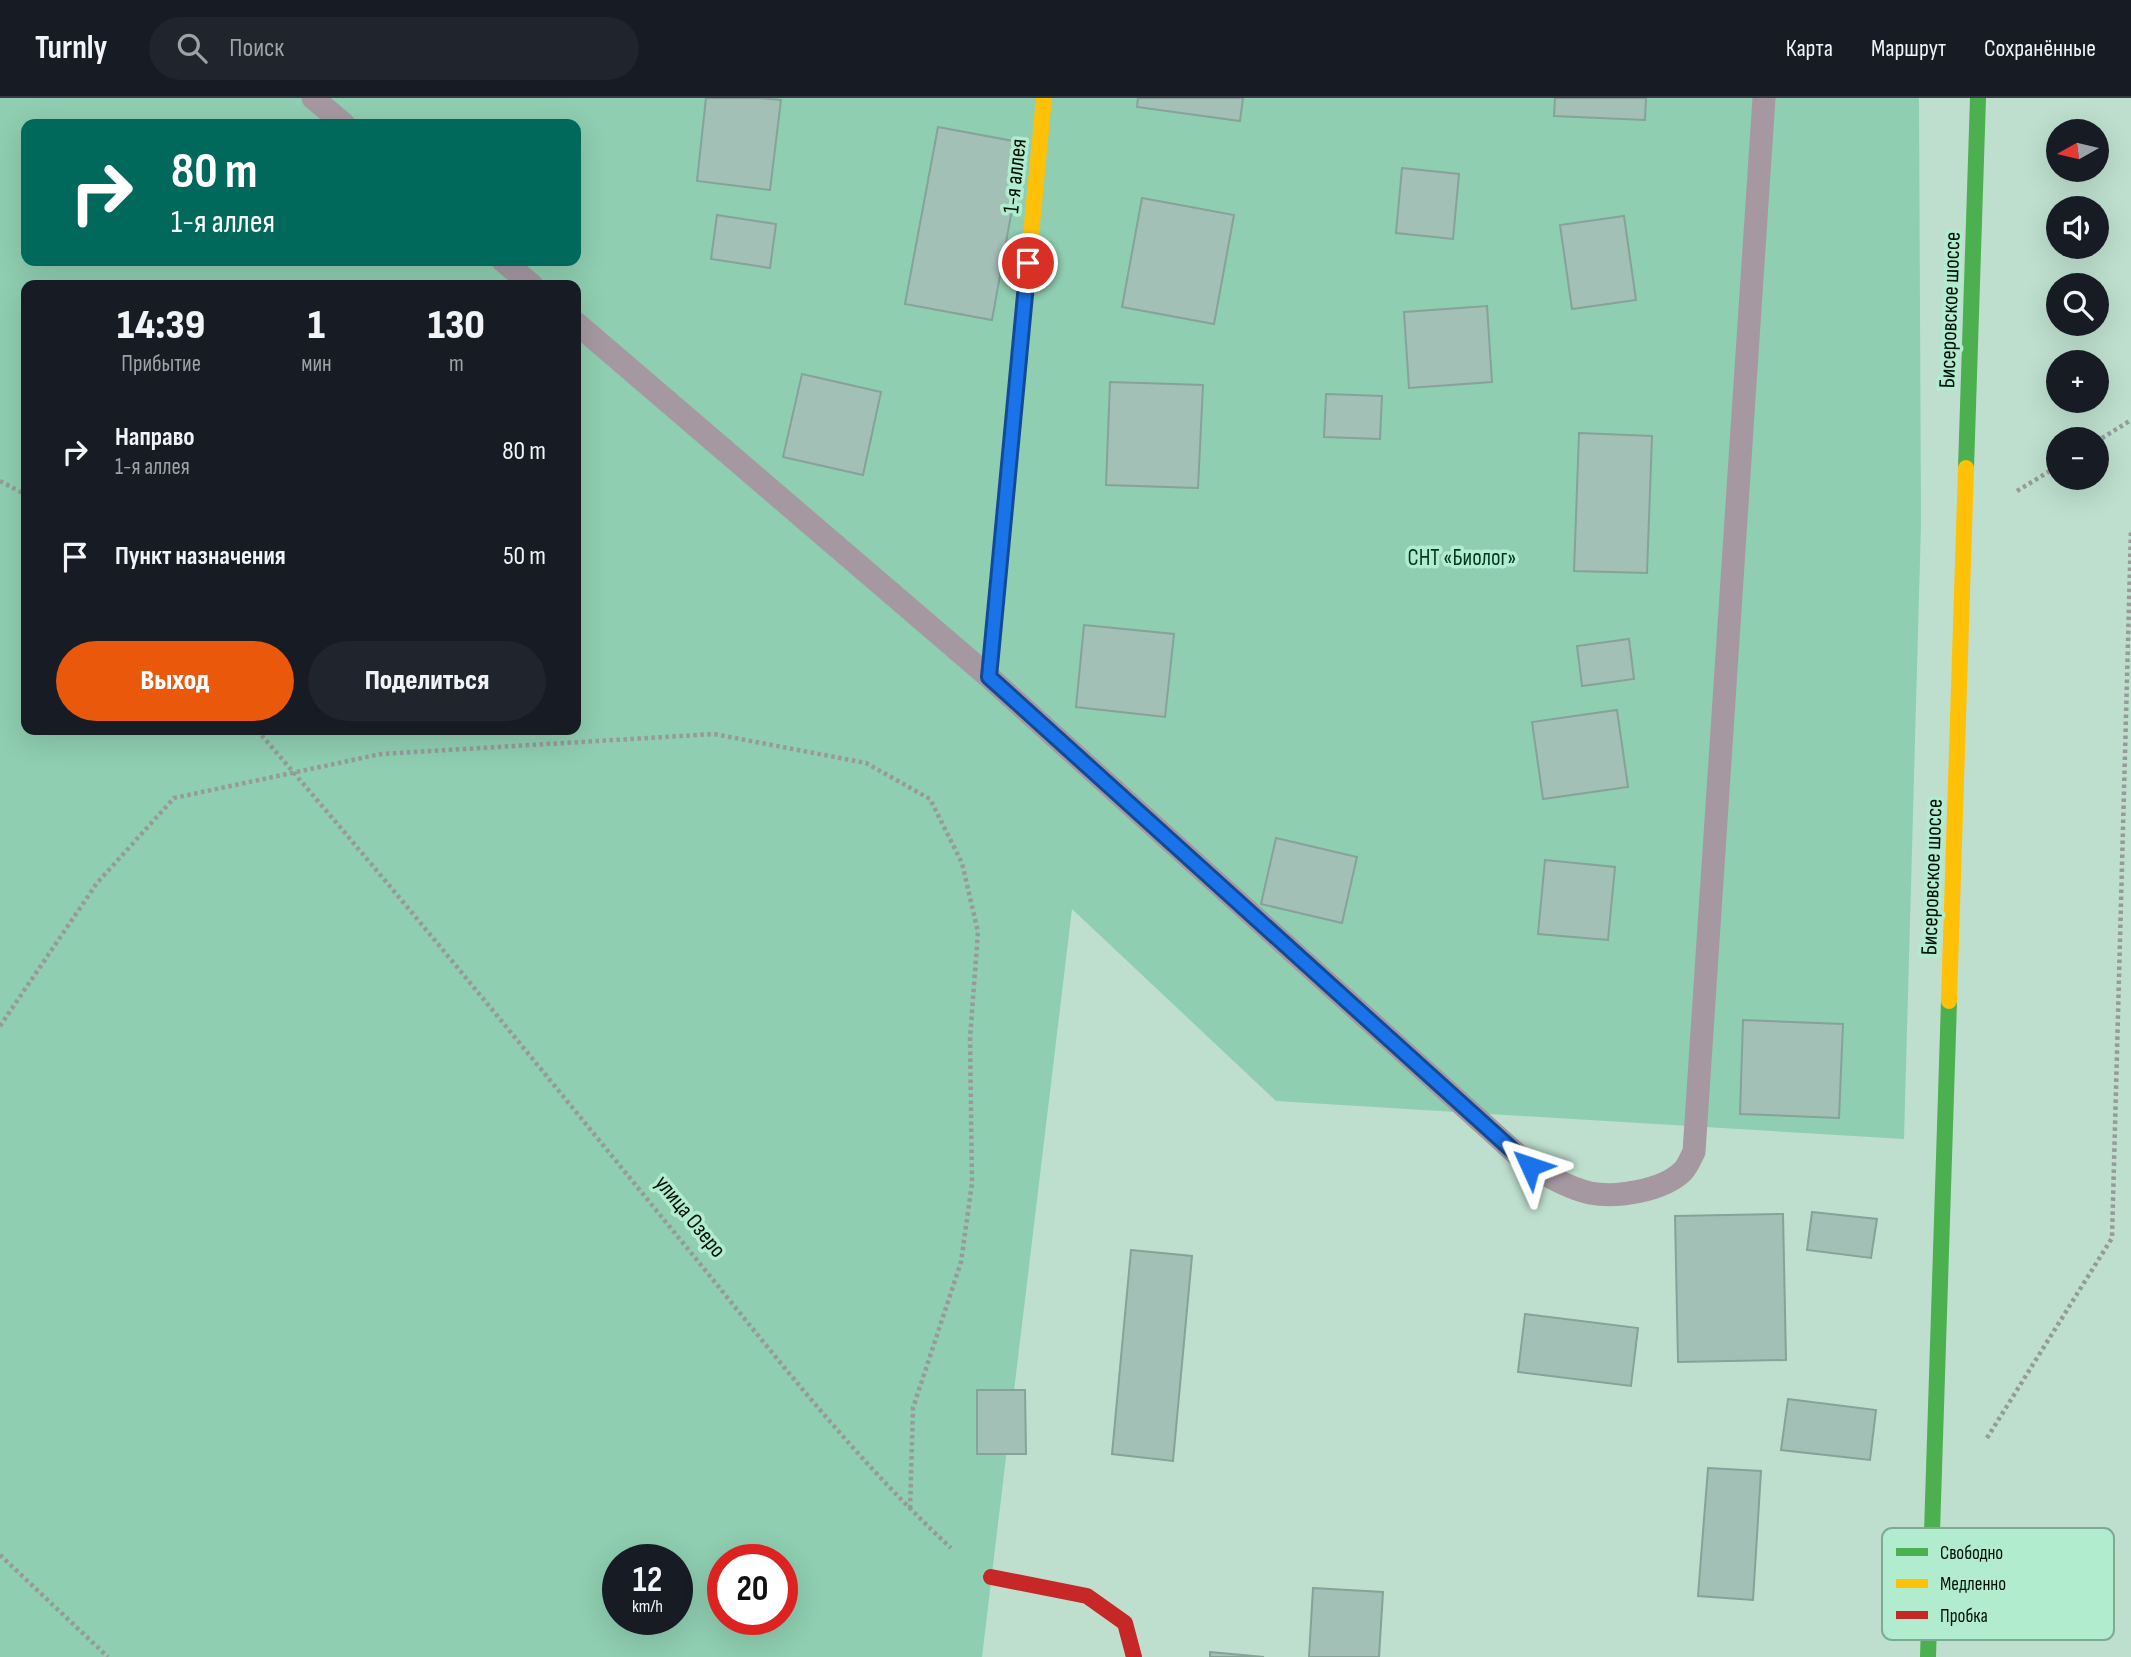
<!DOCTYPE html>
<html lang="ru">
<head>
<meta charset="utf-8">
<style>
	:root { --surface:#171b24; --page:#20242c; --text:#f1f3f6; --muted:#9ea1a6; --line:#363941; --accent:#ea580c }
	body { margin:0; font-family:"Sofia Sans Condensed",sans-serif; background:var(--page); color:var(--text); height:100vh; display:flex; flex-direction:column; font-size:26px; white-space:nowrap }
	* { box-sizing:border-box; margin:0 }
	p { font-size:23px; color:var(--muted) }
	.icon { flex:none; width:38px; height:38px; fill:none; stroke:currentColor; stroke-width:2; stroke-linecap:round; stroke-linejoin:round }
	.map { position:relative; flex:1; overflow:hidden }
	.panel { position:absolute; left:21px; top:182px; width:560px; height:455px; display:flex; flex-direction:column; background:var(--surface); border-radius:14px; box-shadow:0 7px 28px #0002 }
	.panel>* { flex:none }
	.banner { position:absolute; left:21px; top:21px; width:560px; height:147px; border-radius:14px; box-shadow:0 7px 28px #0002; background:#00695c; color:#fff; overflow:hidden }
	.needle { width:46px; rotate:262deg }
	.buttons { position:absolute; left:2046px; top:21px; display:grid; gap:14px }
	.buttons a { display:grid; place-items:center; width:63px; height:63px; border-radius:50%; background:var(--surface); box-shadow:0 7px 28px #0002; font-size:35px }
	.speed { position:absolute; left:602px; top:1446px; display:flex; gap:14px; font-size:35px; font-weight:700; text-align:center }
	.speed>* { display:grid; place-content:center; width:91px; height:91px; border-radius:50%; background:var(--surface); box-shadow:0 7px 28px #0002; line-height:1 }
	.speed small { font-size:18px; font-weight:400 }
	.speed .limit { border:10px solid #d22; background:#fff; color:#111 }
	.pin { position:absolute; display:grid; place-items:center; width:60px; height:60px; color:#fff; margin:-30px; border:4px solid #fff; border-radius:50%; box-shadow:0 2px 7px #0007 }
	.me { position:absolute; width:77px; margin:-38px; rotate:312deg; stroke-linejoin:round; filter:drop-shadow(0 0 5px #0008) }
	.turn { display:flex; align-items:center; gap:24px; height:147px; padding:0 35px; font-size:32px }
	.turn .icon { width:91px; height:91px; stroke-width:2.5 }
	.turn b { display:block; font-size:49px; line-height:60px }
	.eta { display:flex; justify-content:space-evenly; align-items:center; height:119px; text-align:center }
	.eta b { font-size:42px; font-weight:800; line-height:49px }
	.button { display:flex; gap:14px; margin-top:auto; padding:14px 35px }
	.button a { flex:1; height:80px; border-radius:42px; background:var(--accent); color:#fff; font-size:28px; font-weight:800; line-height:80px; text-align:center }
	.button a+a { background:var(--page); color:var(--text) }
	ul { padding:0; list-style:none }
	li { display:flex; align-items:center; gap:21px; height:105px; padding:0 35px }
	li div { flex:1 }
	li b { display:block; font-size:26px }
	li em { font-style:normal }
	header { display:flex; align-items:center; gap:42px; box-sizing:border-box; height:98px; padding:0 35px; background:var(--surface); border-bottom:2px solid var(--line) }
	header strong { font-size:33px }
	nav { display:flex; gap:38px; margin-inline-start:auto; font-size:24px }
	.search { width:490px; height:63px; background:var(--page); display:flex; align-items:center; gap:18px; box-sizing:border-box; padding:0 24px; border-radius:38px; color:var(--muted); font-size:26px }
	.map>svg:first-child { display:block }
</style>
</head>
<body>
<header>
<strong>Turnly</strong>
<div class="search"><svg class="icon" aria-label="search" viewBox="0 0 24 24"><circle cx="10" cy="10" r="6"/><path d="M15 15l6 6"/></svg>Поиск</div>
<nav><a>Карта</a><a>Маршрут</a><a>Сохранённые</a></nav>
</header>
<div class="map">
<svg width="2131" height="1559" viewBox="0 0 2131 1559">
	<rect width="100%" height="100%" fill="#bedfce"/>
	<path fill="#8fceb0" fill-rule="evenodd" d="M0,0h1919l2,426 -17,615 -628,-38 -204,-192 -90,748h-982zM26,26h550v137h-550zM26,187h550v445h-550zM618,1461h59v60h-59zM723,1461h59v60h-59z"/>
	<g fill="#a3c0b6" stroke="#86a299" stroke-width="2">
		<polygon points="706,0 760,0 781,2 770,92 697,83"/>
		<polygon points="1138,0 1243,0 1240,23 1137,9"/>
		<polygon points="1555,0 1646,0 1645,22 1554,18"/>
		<polygon points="938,29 1024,45 992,222 905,206"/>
		<polygon points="1402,70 1459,76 1453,141 1396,135"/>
		<polygon points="1142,100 1234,117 1214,226 1122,209"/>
		<polygon points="717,117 776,126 770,170 711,161"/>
		<polygon points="1624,118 1636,202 1572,211 1560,127"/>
		<polygon points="1487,208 1492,284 1409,290 1404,214"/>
		<polygon points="802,276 881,294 863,377 783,359"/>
		<polygon points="1110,284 1203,287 1198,390 1106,387"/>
		<polygon points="1326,296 1382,298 1380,341 1324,339"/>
		<polygon points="1579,335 1652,338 1647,475 1574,473"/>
		<polygon points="1084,527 1174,536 1165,619 1076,609"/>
		<polygon points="1629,541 1634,581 1582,588 1577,548"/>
		<polygon points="1617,612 1628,689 1543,701 1532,624"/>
		<polygon points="1276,740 1357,759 1342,825 1261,806"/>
		<polygon points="1545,762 1615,769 1608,842 1538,836"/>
		<polygon points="1743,922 1843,926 1839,1020 1740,1016"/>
		<polygon points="1812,1114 1877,1121 1871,1160 1807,1152"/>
		<polygon points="1783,1116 1786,1262 1678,1264 1675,1118"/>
		<polygon points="1131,1152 1192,1158 1173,1363 1112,1356"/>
		<polygon points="1525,1216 1638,1230 1631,1288 1518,1274"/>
		<polygon points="977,1292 1025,1292 1026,1356 977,1356"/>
		<polygon points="1788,1301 1876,1312 1870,1362 1781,1352"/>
		<polygon points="1708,1370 1761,1373 1753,1502 1698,1498"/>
		<polygon points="1313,1490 1383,1494 1379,1559 1309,1559"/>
		<polygon points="1210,1554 1264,1559 1210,1559"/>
	</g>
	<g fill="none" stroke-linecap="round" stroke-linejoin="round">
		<g stroke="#969a99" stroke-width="4.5" stroke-dasharray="3.5 3.5" stroke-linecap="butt">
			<polyline points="2096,344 2131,322"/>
			<polyline points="0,383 26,397"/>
			<polyline points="2017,393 2058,368"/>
			<path d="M257,632c142,164 279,333 417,502 89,108 174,221 277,316"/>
			<polyline points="0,928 97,785 174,700 381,656 714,636 866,665 930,701 962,765 978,834 970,940 972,1085 961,1164 913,1310 910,1413"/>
			<polyline points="1987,1340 2112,1140 2131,432"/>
			<polyline points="0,1457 108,1559"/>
		</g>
		<g stroke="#a598a1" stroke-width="23">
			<polyline points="313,0 344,26"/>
			<polyline points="503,163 532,187"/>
			<path d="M576,225l413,354 541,489c19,10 38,22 60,27 26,5 73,-2 93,-22 5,-5 8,-14 11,-19l70,-1054"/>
		</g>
		<g stroke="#4caf50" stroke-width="16">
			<polyline points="1966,370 1978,0"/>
			<polyline points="989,579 1020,252"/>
			<polyline points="1928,1559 1949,903"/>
		</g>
		<g stroke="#ffc107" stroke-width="16">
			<polyline points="1020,252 1044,0"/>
			<polyline points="1949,903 1966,370"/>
		</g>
		<polyline stroke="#c62828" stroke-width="16" points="991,1479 1087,1498 1125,1525 1134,1559"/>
	</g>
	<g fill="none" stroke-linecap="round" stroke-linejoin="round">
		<defs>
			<polyline id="route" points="1028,165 989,579 1530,1068"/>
		</defs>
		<use href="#route" stroke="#114b97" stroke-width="18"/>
		<use href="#route" stroke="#1a73e8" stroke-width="12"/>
	</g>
	<g text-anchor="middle" stroke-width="7" stroke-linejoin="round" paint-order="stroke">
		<g font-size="23" fill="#001007" stroke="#b1ecce">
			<text transform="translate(1014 78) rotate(-84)" y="8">1-я аллея</text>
			<text transform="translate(1949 212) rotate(-88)" y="8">Бисеровское шоссе</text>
			<text transform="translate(1931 779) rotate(-88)" y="8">Бисеровское шоссе</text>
			<text transform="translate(691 1118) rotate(51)" y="8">улица Озеро</text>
		</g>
		<g font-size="23" fill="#003622" stroke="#b1ecce">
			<text x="1462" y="467">СНТ «Биолог»</text>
		</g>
	</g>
	<rect x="1882" y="1430" width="232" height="112" rx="10" fill="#b1ecce" stroke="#7caa92" stroke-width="2"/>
	<rect x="1896" y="1450" width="32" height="8" fill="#4caf50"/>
	<rect x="1896" y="1481" width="32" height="9" fill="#ffc107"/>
	<rect x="1896" y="1513" width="32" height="8" fill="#c62828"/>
	<g font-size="19" fill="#001007">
		<text x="1940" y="1461">Свободно</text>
		<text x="1940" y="1492">Медленно</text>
		<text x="1940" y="1524">Пробка</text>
	</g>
</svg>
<div class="buttons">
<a><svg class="needle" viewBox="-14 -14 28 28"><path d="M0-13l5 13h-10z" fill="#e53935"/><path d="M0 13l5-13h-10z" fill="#9ea1a6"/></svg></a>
<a><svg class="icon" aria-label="sound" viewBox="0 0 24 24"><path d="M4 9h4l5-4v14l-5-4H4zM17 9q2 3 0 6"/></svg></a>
<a><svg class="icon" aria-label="search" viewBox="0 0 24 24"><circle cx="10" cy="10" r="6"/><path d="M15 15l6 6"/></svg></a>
<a>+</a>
<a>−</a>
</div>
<div class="speed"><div>12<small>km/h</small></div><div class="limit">20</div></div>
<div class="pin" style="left:1028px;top:165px;background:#d93025"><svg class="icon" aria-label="arrive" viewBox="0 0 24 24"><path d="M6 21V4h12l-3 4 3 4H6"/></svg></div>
<svg class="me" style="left:1530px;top:1068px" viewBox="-20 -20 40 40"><path d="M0-17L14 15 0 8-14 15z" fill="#1a73e8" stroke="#fff" stroke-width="4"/></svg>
<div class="banner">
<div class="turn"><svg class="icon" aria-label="right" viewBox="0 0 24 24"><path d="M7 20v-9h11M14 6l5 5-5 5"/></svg><div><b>80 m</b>1-я аллея</div></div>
</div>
<section class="panel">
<div class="eta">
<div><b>14:39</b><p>Прибытие</p></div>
<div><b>1</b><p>мин</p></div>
<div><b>130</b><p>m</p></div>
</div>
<ul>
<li><svg class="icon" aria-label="right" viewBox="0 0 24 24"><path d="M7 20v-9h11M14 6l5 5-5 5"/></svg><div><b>Направо</b><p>1-я аллея</p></div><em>80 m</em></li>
<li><svg class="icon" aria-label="arrive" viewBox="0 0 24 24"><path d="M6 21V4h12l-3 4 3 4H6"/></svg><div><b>Пункт назначения</b></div><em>50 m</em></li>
</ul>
<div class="button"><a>Выход</a><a>Поделиться</a></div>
</section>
</div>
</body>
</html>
